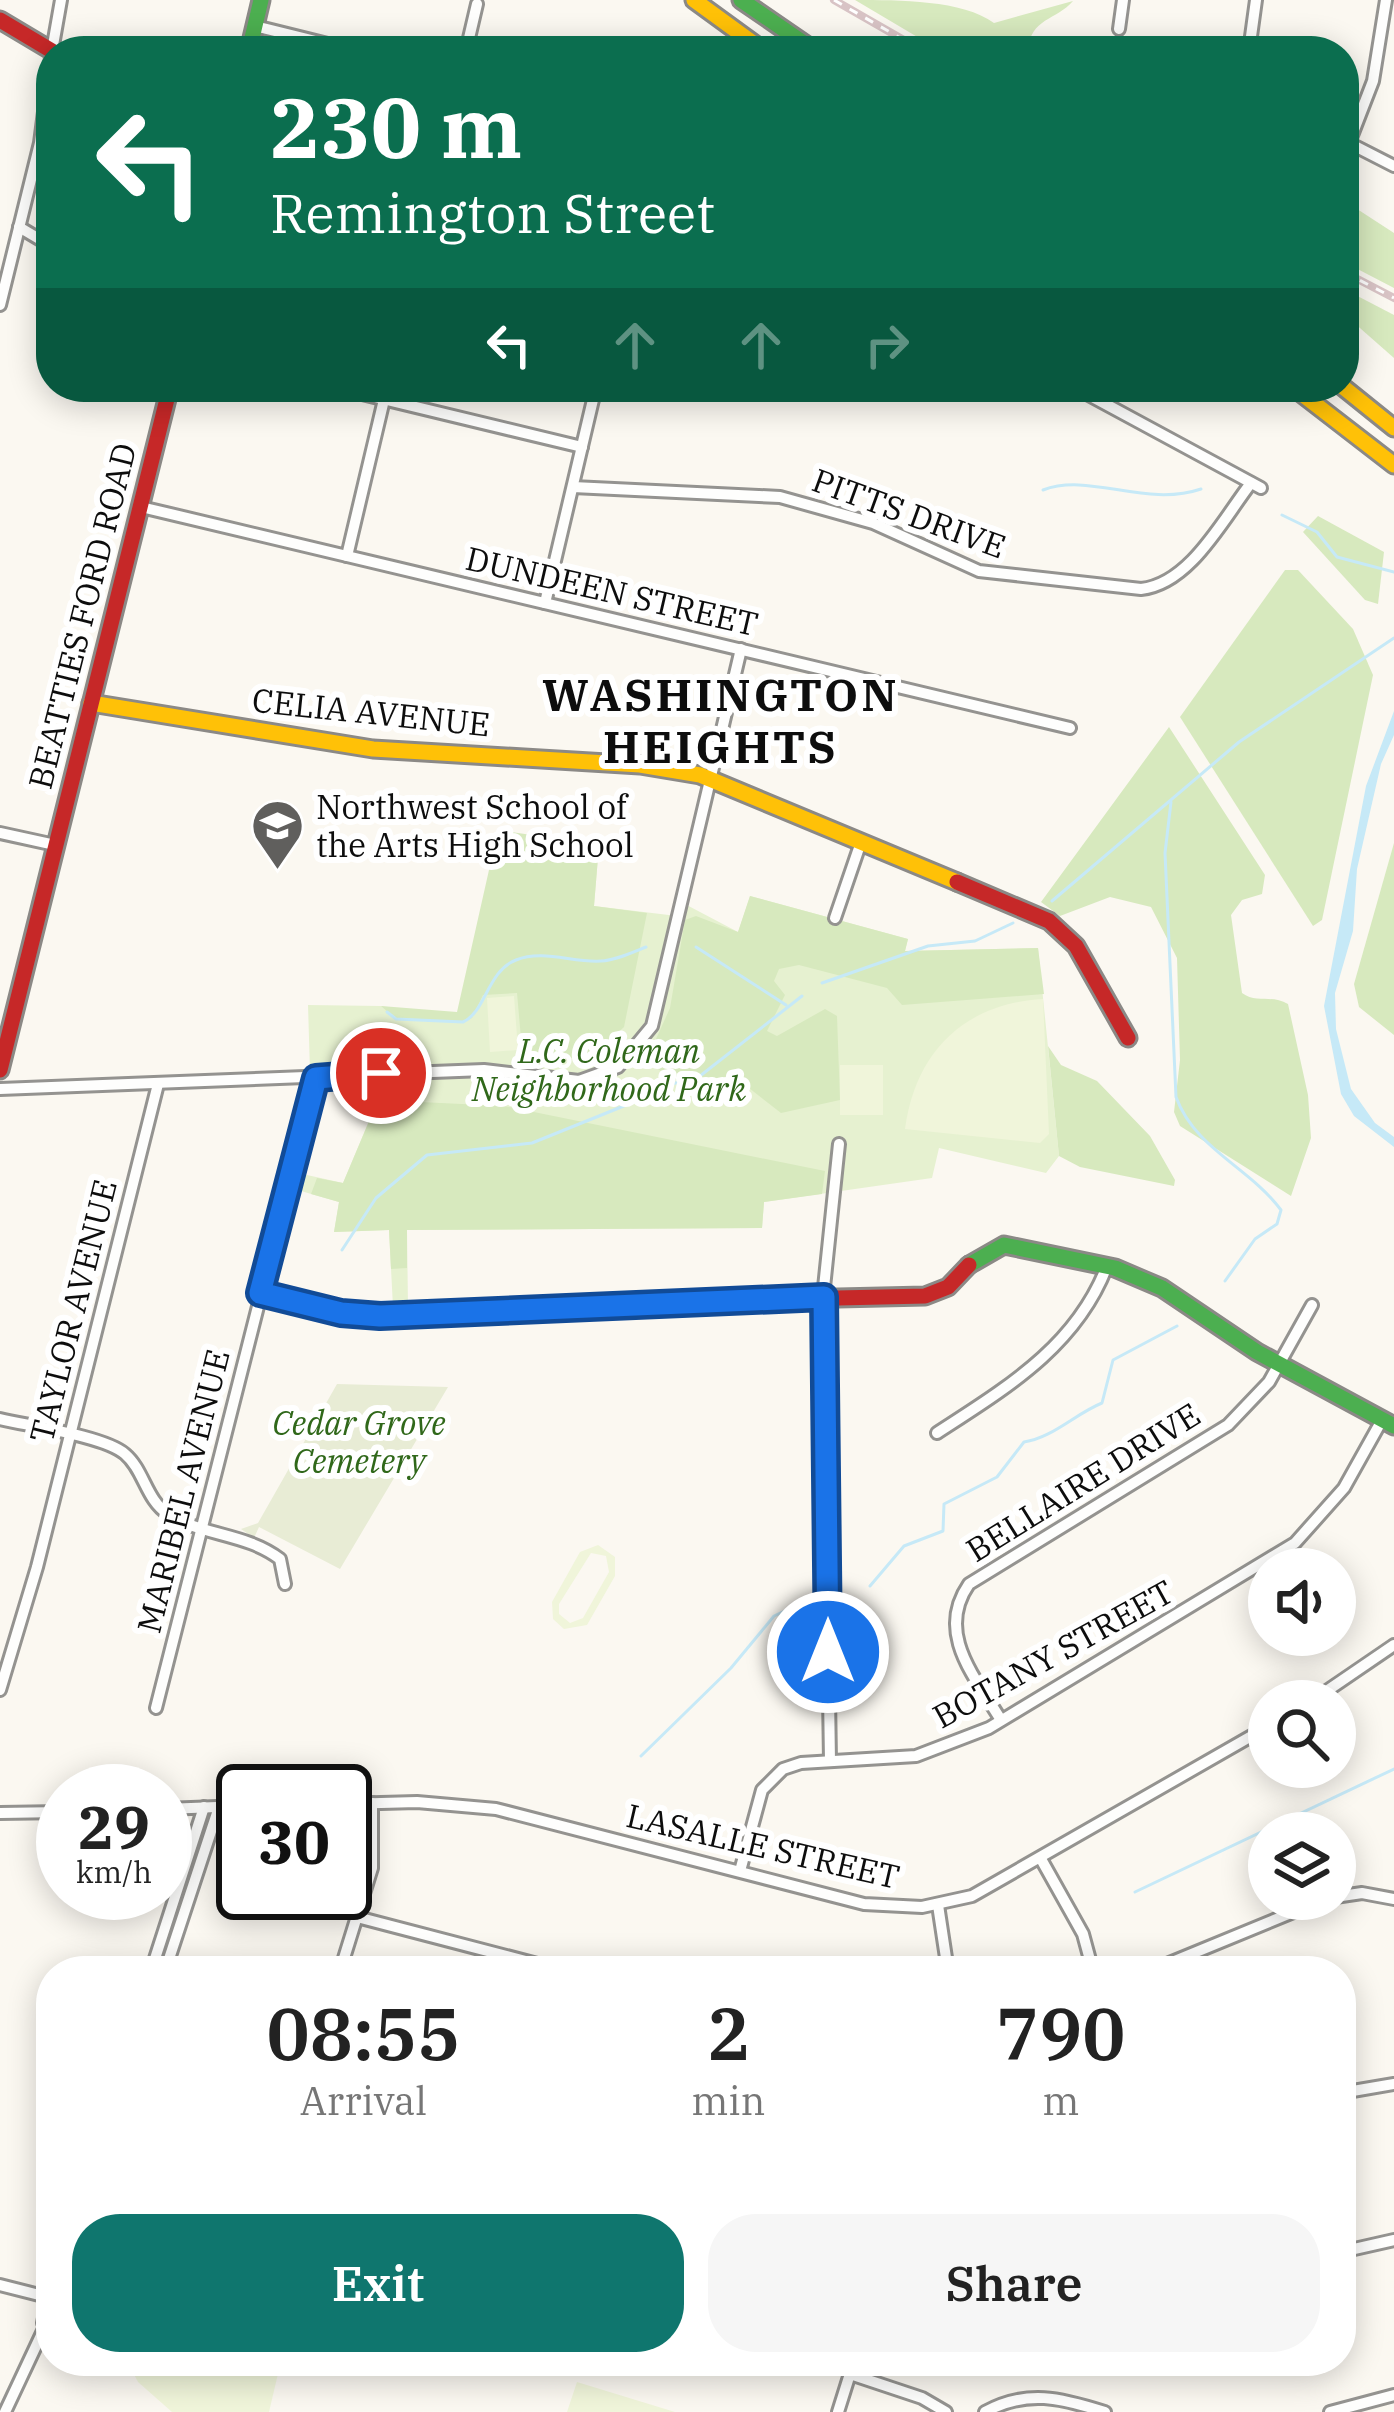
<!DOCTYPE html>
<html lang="en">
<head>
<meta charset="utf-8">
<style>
	:root { --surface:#fff; --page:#f6f6f6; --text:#222; --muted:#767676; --accent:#0f766e }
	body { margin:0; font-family:"IBM Plex Serif",serif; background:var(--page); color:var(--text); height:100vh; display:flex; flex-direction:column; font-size:45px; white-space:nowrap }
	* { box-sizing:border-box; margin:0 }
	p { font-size:39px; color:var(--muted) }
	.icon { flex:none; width:66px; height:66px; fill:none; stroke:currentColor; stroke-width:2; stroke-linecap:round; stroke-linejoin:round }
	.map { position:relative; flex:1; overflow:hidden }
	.drawer { position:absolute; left:36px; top:1956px; width:1320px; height:420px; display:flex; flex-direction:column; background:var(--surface); border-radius:48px; box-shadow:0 6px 30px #0003 }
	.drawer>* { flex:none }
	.banner { position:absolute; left:36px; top:36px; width:1323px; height:366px; border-radius:48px; box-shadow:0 6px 30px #0003; background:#0b6e4f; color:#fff; overflow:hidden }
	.buttons { position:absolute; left:1248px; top:1548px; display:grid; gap:24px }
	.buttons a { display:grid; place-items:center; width:108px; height:108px; border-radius:50%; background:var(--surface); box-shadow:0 6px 30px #0003; font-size:60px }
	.speed { position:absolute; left:36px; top:1764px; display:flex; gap:24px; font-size:60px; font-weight:700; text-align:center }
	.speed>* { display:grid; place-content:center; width:156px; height:156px; border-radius:50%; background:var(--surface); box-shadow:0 6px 30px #0003; line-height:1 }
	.speed small { font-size:30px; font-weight:400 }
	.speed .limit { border:6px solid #111; border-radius:18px; background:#fff; color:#111 }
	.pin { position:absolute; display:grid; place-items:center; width:102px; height:102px; color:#fff; margin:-51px; border:6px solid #fff; border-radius:50%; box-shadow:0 3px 12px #0007 }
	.me { position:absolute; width:132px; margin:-66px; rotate:0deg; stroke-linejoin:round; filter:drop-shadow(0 0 9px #0008) }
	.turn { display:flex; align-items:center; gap:42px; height:252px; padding:0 36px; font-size:54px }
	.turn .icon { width:156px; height:156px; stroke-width:2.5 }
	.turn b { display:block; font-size:84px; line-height:102px }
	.lanes { display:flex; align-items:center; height:114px; padding:0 36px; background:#0003; justify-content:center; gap:60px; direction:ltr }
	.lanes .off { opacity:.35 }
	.eta { display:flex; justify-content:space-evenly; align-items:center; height:204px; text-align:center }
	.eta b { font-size:72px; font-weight:600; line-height:84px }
	.action { display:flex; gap:24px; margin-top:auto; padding:24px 36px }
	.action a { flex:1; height:138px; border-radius:48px; background:var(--accent); color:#fff; font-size:48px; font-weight:600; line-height:138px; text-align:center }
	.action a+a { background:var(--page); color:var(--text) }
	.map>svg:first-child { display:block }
</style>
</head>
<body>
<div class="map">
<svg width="1394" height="2412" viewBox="0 0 1394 2412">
	<rect width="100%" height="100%" fill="#fbf8f1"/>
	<polygon fill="#e6f1d0" points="599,845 594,906 677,916 681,902 738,932 750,896 908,939 905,951 1038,948 1059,1156 1046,1173 939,1148 932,1178 764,1202 762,1228 407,1230 408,1307 393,1307 389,1230 334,1232 339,1202 294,1189 298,1173 343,1183 392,1066 310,1071 308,1005 381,1006 457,1018"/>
	<g fill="#d7e9be">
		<path d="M855,0c44,0 108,0 139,23l79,-22c-16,19 -45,18 -44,50h-88z"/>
		<polygon points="1344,189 1354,207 1394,233 1394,288 1344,262"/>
		<polygon points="1344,289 1394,315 1394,358 1344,314"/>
		<polygon points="1318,516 1384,552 1378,604 1365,600 1303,532"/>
		<polygon points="1285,570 1298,570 1353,629 1373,675 1322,920 1313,926 1180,717"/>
		<path d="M1169,727l96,148 -3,19 -20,6 -11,15 11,78c15,11 30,1 46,11l20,91 3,43 -20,58 -111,-70 -6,-14 6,-52 -3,-102 -26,-51 -41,-10 -50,19 -19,-14z"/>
		<path d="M498,830l101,15 -5,61 53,7 -23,114c-26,26 -67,45 -102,23l-5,-57 -34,2 -11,23 -9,4 -67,-3 -15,-13 76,6z"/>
		<polygon points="1394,843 1394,1035 1359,1007 1354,984"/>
		<path d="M750,896l158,43 -3,12 133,-3 6,46 -142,11 -15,-17 -88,-23 -20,4 -5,12 11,14 -18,36 10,5 48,-27 12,7 3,84 -59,13 -32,-25c-29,13 -82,-6 -102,-29l23,-51 15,-88 11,-4 42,16z"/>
		<polygon points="1048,1046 1061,1065 1097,1081 1150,1136 1175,1180 1174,1186 1080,1167 1059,1156"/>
		<polygon points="378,1100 504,1106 825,1171 822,1194 764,1202 762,1228 407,1230 407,1268 391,1269 389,1230 334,1232 339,1202 311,1194 317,1178 343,1183"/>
	</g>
	<polygon fill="#e8ecd5" points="337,1384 448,1387 340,1569 259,1527 254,1538 241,1529 258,1523"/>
	<g fill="#f0f5da" fill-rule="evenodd">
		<polygon points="514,996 518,1050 490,1052 487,998"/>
		<path d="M1043,999l6,135 -9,9 -135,-14c10,-77 60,-126 138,-130z"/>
		<rect x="840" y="1065" width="43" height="50"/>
		<path d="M598,1545l17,12v19l-28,49 -23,4 -11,-10 -1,-17 28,-50zM591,1553l15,3 3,16 -26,46 -13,5 -11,-9v-10z"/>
		<polygon points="127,2361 281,2361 269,2412 172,2412 138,2382"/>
		<polygon points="577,2382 675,2412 567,2412"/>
	</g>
	<polygon fill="#c6e9f7" points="1394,711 1394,735 1381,764 1357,869 1353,931 1335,993 1336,1029 1351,1089 1375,1123 1394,1137 1394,1147 1354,1116 1341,1094 1324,1006 1366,786"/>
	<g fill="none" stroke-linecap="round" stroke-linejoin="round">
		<g stroke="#c6e9f7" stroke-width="3">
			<path d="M1043,490c47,-18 102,18 158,-1"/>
			<polyline points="1282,515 1317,532 1337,557 1394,572"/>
			<path d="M1171,802l-6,51 11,244c19,52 73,70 105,113l-4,14 -22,15 -30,42"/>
			<polyline points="1052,901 1239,742 1394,638"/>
			<polyline points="696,947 786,1005"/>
			<polyline points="822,983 928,946 975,941 1013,923"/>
			<path d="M387,1012l9,7 67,3c23,-10 24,-51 53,-62 27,-11 57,3 85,1 15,-1 30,-8 45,-14"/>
			<polyline points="342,1250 376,1198 427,1155 532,1143 656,1093 655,1089 700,1076 802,996"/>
			<path d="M870,1586l34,-40 39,-15 1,-27 53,-27 27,-35c28,-4 51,-28 78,-39l11,-43 64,-34"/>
			<polyline points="641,1756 731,1668 774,1616 808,1600"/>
			<polyline points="1135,1892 1394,1769"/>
		</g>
		<defs>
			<g id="street">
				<polyline points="255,26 356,51"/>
				<polyline points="1119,29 1123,0"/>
				<polyline points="52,51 61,0"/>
				<polyline points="466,51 477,4"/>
				<polyline points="1249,51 1256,0"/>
				<polyline points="1347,142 1394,166"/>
				<polyline points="1349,143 1373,81 1386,0"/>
				<polyline points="19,227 51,246"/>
				<polyline points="0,305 40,143 51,57"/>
				<polyline points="333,387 582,447"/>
				<polyline points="1074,387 1261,488"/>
				<path d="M573,487l207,10 93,26 106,48 162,18c49,-5 82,-70 110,-106"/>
				<polyline points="141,507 1070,728"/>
				<polyline points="347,556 387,387"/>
				<polyline points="545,603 596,387"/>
				<polyline points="0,833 55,845"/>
				<polyline points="835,918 860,845"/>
				<polyline points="0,1089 484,1070 579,1081 618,1067 652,1026 741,649"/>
				<path d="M0,1419c29,7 104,17 125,35 19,16 21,46 43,60 34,22 78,19 112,45l5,25"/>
				<path d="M937,1433c69,-45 139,-86 170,-167"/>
				<polyline points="0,1690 37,1567 158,1084"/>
				<polyline points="1312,1701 1394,1645"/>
				<polyline points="156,1708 316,1078"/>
				<path d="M1001,1720c-26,-43 -66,-87 -32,-136l259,-159 41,-43 43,-77"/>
				<polyline points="830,1761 823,1297 839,1144"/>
				<polyline points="345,1804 417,1802 496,1809 864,1904 922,1907 972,1896 1269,1726"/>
				<polyline points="165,1809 243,1806"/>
				<polyline points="0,1813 63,1812"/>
				<polyline points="1041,1859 1083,1934 1093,1971"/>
				<polyline points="740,1871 762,1790 783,1769 801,1763 916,1756 989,1728 1295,1543 1344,1488 1382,1420"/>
				<polyline points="1335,1897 1362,1893 1394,1899"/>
				<polyline points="938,1905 948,1971"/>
				<polyline points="357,1917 564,1971"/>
				<polyline points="151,1971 204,1807"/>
				<polyline points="165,1971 219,1807"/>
				<polyline points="340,1971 372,1868 372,1803"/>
				<polyline points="1150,1971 1325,1899"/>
				<polyline points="1341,2093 1394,2084"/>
				<polyline points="1341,2252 1394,2240"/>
				<polyline points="0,2285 51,2298"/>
				<polyline points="43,2323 51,2282"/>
				<polyline points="850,2374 922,2398 946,2412"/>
				<polyline points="5,2412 51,2314"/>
				<polyline points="838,2412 854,2361"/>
				<path d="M985,2412c42,-23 76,-14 120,0"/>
				<polyline points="1330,2412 1394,2395"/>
			</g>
			<g id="fast">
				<polyline points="741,0 815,51"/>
				<polyline points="249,51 261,0"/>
				<polyline points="969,1265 1004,1245 1115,1268 1162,1288 1257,1352 1394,1426"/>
			</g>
			<g id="slow">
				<polyline points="694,0 764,51"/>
				<polyline points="1293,387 1394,465"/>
				<polyline points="1343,387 1394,428"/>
				<polyline points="91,703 373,749 640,765 700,775 957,882"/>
			</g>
			<g id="jam">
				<polyline points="0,20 52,51"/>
				<polyline points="957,882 1049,921 1076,946 1128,1038"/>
				<polyline points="0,1070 170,387"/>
				<polyline points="261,1293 341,1313 380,1316 581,1304 925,1296 948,1287 969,1265"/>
			</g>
		</defs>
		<use href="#street" stroke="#949390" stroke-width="16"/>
		<use href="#fast" stroke="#8b8986" stroke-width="21"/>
		<use href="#slow" stroke="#8b8986" stroke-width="21"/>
		<use href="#jam" stroke="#8b8986" stroke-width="21"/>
		<use href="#street" stroke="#fefefd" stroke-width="10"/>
		<use href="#fast" stroke="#4caf50" stroke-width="15"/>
		<use href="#slow" stroke="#ffc107" stroke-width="15"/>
		<use href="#jam" stroke="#c62828" stroke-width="15"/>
		<defs>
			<g id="rail">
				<polyline points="834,0 923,51"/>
				<polyline points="1344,272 1394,298"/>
			</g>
		</defs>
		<use href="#rail" stroke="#d8c3c5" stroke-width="8"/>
		<use href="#rail" stroke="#fff" stroke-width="3" stroke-dasharray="9" stroke-linecap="butt"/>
	</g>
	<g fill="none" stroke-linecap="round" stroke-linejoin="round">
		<defs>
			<polyline id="route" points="381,1073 316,1078 260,1293 341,1313 380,1316 824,1297 828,1652"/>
		</defs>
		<use href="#route" stroke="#114b97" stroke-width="30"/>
		<use href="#route" stroke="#1a73e8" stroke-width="21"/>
	</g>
	<defs>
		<symbol id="school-pin" viewBox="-11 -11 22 30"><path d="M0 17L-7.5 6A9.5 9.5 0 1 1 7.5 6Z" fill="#605f5d" stroke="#fff"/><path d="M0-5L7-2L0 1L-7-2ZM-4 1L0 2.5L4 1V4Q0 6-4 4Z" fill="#fff"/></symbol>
	</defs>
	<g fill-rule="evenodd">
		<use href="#school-pin" x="248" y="796" width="59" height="81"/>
	</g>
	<g text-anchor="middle" stroke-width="12" stroke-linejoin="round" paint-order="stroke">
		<g font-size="33" fill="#0d0d0d" stroke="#fff">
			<text transform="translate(909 513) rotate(20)" y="12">PITTS DRIVE</text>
			<text transform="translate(612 591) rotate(13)" y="12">DUNDEEN STREET</text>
			<text transform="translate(82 616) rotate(-76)" y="12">BEATTIES FORD ROAD</text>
			<text transform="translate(371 712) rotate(6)" y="12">CELIA AVENUE</text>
			<text transform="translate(73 1311) rotate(-76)" y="12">TAYLOR AVENUE</text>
			<text transform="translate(1083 1482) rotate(-32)" y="12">BELLAIRE DRIVE</text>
			<text transform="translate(183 1491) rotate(-76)" y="12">MARIBEL AVENUE</text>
			<text transform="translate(1053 1654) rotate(-29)" y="12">BOTANY STREET</text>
			<text transform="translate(763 1846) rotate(13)" y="12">LASALLE STREET</text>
		</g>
		<g font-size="33" fill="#0d0d0d" stroke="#fff" text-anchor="start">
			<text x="316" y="819">Northwest School of<tspan x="316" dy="38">the Arts High School</tspan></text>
		</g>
		<g font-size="33" font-style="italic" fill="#30681a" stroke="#fff">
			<text x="609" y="1063">L.C. Coleman<tspan x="609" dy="38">Neighborhood Park</tspan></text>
			<text x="359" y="1435">Cedar Grove<tspan x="359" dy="38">Cemetery</tspan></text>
		</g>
		<g font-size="45" font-weight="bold" letter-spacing="3" fill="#0d0d0d" stroke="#fff">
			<text x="721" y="711">WASHINGTON<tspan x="721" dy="52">HEIGHTS</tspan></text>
		</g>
	</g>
</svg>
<div class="buttons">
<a><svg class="icon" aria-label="sound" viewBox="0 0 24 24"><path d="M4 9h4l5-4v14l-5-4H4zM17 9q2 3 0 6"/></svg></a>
<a><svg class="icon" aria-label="search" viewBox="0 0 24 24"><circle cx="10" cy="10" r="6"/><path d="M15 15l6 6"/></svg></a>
<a><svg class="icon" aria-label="layers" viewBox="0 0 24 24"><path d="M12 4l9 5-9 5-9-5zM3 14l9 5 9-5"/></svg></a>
</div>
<div class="speed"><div>29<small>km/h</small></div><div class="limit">30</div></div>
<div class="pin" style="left:381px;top:1073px;background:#d93025"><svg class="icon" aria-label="arrive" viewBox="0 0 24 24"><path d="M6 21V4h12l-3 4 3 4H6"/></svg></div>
<svg class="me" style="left:828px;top:1652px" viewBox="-20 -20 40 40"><circle r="17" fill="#1a73e8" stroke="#fff" stroke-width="3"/><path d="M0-11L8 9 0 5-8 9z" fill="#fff"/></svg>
<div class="banner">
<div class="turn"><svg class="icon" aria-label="left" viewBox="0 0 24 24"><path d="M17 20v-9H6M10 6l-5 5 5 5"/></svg><div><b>230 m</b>Remington Street</div></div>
<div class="lanes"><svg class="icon" aria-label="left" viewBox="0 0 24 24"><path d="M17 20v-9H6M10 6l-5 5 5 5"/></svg><svg class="icon off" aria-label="ahead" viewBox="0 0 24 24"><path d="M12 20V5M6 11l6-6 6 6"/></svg><svg class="icon off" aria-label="ahead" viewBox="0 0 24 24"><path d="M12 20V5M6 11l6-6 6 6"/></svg><svg class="icon off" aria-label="right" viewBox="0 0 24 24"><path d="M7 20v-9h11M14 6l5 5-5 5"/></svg></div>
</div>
<section class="drawer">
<div class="eta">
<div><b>08:55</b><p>Arrival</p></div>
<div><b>2</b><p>min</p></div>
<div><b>790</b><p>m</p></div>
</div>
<div class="action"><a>Exit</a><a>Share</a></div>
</section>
</div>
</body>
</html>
